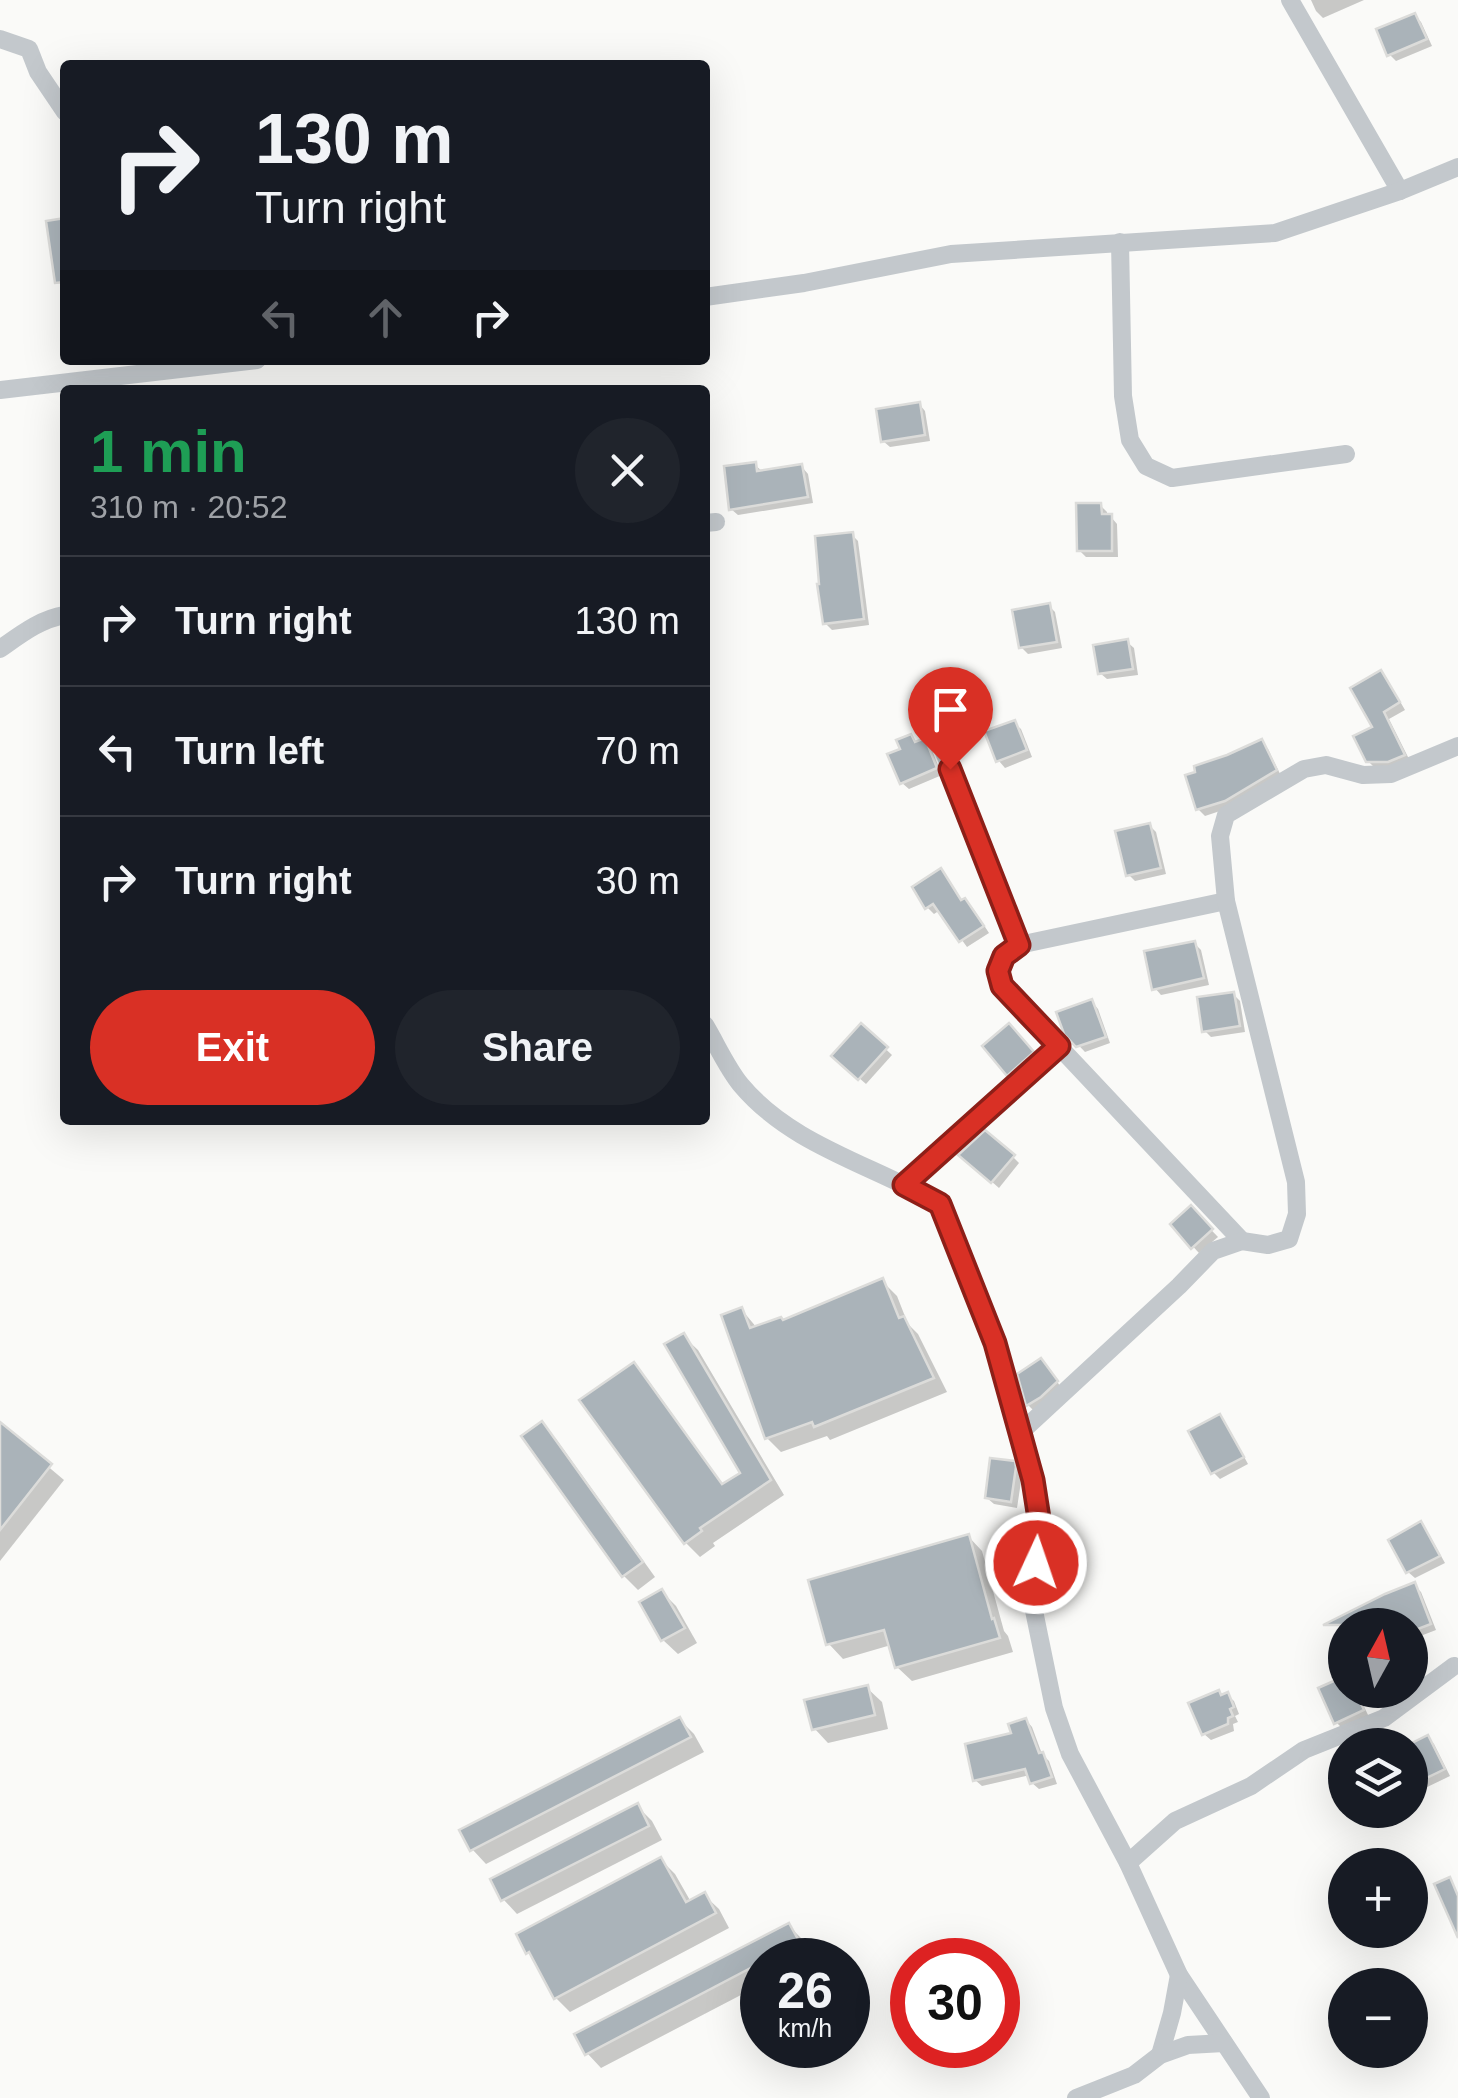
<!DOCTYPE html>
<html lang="en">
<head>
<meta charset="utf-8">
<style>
	:root { --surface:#171b24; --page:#20242c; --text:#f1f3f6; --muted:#9ea1a6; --line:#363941; --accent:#d93025 }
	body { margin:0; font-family:Helvetica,sans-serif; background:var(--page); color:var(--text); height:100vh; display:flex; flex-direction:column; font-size:38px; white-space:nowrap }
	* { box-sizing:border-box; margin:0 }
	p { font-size:32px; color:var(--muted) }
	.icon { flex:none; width:55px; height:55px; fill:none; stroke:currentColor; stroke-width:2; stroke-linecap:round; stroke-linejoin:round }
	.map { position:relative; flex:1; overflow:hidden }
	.side { position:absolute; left:60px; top:385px; width:650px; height:740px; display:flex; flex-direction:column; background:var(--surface); border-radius:10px; box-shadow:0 10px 40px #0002 }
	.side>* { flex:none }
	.guide { position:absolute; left:60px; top:60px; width:650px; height:305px; border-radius:10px; box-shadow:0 10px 40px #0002; background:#171b24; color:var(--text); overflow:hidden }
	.needle { width:65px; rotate:8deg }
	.fabs { position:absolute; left:1328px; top:1608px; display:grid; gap:20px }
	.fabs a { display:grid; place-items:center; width:100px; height:100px; border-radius:50%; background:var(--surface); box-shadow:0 10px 40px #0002; font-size:50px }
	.speed { position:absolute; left:740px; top:1938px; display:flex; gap:20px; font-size:50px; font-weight:700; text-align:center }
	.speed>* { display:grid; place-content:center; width:130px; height:130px; border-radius:50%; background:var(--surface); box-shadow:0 10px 40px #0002; line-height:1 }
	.speed small { font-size:25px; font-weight:400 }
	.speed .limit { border:15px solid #d22; background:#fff; color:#111 }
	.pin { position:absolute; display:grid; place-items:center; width:85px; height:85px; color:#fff; margin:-102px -42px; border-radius:50% 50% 50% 0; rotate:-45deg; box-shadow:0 0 10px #0007 }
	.pin .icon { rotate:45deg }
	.me { position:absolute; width:110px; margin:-55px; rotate:3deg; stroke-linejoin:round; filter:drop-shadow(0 0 8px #0008) }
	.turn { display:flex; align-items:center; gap:35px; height:210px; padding:0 30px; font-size:45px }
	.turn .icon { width:130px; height:130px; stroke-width:2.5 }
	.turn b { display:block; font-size:70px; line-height:85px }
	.lanes { display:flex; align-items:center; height:95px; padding:0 30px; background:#0003; justify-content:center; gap:50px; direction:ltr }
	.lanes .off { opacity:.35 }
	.round { display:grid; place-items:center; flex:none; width:105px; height:105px; border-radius:52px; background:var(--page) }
	.head { display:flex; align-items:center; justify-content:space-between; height:170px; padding:0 30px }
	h1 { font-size:60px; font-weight:700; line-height:75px; color:#1e9e55 }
	.cta { display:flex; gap:20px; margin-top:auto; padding:20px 30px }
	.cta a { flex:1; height:115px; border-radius:60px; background:var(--accent); color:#fff; font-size:40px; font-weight:700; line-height:115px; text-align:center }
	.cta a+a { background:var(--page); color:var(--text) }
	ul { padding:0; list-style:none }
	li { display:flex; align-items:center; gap:30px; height:130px; padding:0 30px; border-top:2px solid var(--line) }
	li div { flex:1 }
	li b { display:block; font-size:38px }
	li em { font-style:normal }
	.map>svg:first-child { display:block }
</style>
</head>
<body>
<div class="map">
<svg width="1458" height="2098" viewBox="0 0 1458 2098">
	<rect width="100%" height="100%" fill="#fafaf8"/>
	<g fill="#0003">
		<polygon points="1311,0 1364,0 1323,18 1316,11"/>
		<polygon points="1415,16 1421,22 1432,46 1396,61 1389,54"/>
		<polygon points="919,404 925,411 930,441 890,447 883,441"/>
		<polygon points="755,465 763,472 802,467 808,474 813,503 738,515 731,509"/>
		<polygon points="1100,505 1107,512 1107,517 1111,517 1117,524 1118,557 1086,557 1079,550"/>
		<polygon points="852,535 858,541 869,625 832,630 825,623"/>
		<polygon points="1049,606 1055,612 1062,648 1028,654 1021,647"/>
		<polygon points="1127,642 1134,648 1138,675 1107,679 1100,673"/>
		<polygon points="1380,673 1387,679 1405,710 1389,719 1410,761 1396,767 1375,768 1368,761"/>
		<polygon points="1014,723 1021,729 1032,757 1005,768 999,761 987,733"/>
		<polygon points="911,736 918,744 925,741 931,748 942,775 909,789 902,783 903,750"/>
		<polygon points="1261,742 1268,749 1282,778 1232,807 1205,816 1198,809"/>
		<polygon points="1149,825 1156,832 1166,874 1135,881 1129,875"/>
		<polygon points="941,872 963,902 965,901 972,907 989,933 967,947 940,910 934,914 927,907"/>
		<polygon points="1195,944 1201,950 1209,985 1161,995 1155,988"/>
		<polygon points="1233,994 1240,1001 1245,1032 1211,1037 1205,1031"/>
		<polygon points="1092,1002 1098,1009 1110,1043 1085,1052 1067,1033"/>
		<polygon points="861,1026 892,1055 866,1084 834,1056"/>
		<polygon points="1016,1033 1038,1060 1016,1080 986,1046"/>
		<polygon points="1013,1157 1019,1163 999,1188 968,1161"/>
		<polygon points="1191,1209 1218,1237 1199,1253 1173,1225"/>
		<polygon points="882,1281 897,1296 908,1324 918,1334 947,1392 830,1440 827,1436 781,1452 767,1438 742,1310 757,1328 783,1322"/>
		<polygon points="683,1336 698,1350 784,1495 713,1543 715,1546 700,1557 686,1543 634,1365 648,1380 724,1486 743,1473"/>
		<polygon points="1048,1368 1062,1389 1034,1411 1028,1405 1020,1375"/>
		<polygon points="1220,1417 1226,1424 1248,1464 1220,1479 1214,1473"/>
		<polygon points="541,1425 556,1439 655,1577 638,1590 624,1576"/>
		<polygon points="0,1426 64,1480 0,1561"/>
		<polygon points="1014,1463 1022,1475 1017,1508 994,1504 987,1498"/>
		<polygon points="1421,1524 1427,1531 1445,1563 1415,1578 1408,1572 1391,1540"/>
		<polygon points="968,1536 982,1551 1004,1631 1008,1636 1013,1652 912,1681 897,1667 891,1645 843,1659 829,1644"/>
		<polygon points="1414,1585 1421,1592 1436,1630 1410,1640 1410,1625 1345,1625 1345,1637 1337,1621"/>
		<polygon points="662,1592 676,1606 697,1643 678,1654 663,1640 642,1603"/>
		<polygon points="1345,1679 1345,1690 1356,1690 1369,1717 1343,1729 1336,1722"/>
		<polygon points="867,1688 882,1702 888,1729 828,1743 814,1728"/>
		<polygon points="1227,1695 1234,1701 1239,1714 1235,1716 1238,1722 1233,1724 1234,1731 1211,1740 1204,1734 1222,1697"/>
		<polygon points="680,1720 694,1734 704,1752 486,1864 472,1849"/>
		<polygon points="1026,1720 1032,1727 1042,1754 1049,1761 1057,1784 1039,1789 1032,1783 1030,1775 982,1786 975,1780"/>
		<polygon points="1428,1738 1434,1744 1450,1776 1419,1791 1410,1780 1410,1746"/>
		<polygon points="637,1806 652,1821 662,1840 517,1914 503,1899"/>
		<polygon points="661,1860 675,1874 691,1902 704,1895 719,1909 729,1928 570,2012 556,1998 535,1958 528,1952"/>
		<polygon points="789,1926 803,1940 812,1958 808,1960 762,1960 762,1984 601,2068 587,2053"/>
	</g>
	<g fill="#aab3b9" stroke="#dcdcda" stroke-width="2.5">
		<polygon points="1415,13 1427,39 1387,56 1376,29"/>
		<polygon points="65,218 65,282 55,283 46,221"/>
		<polygon points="920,402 925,435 881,442 876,409"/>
		<polygon points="756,462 757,471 802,464 808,497 729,510 724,466"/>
		<polygon points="1076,503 1101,503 1102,514 1112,514 1112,551 1077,551"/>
		<polygon points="853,532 864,619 823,624 817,584 819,584 815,536"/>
		<polygon points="1050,603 1057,642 1019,648 1012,610"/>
		<polygon points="1128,639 1133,669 1098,674 1093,645"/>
		<polygon points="1381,670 1400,702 1384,712 1405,755 1388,762 1366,762 1353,736 1372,727 1350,688"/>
		<polygon points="1015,720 1027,750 996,762 984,731"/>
		<polygon points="911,734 915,742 925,738 937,768 900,784 887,754 900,749 896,740"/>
		<polygon points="1262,739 1277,770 1225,801 1196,810 1185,775 1195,772 1194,766 1227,755"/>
		<polygon points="1150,823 1161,868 1126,876 1115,831"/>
		<polygon points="941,868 961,900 965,898 984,926 959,942 933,904 925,909 912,887"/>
		<polygon points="1195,941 1204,978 1152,990 1144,951"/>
		<polygon points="1234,992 1240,1026 1202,1032 1197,997"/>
		<polygon points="1092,999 1106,1037 1076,1047 1064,1034 1056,1012"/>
		<polygon points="861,1023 888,1047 858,1080 831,1056"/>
		<polygon points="1009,1023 1034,1052 1007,1076 982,1046"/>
		<polygon points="985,1130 1015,1155 991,1183 958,1155"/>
		<polygon points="1191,1205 1213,1229 1191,1249 1170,1224"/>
		<polygon points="883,1278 899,1318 904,1316 934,1378 814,1427 812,1422 765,1439 721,1315 742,1307 750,1328 781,1317 783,1320"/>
		<polygon points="684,1333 771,1480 700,1528 702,1531 684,1544 579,1400 634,1362 722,1484 740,1473 664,1344"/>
		<polygon points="1041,1358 1058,1381 1041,1397 1026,1406 1017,1374"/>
		<polygon points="1220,1414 1244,1457 1211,1474 1188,1431"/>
		<polygon points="542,1421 643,1562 622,1577 521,1436"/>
		<polygon points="0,1422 52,1464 0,1530"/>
		<polygon points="990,1458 1015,1461 1016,1467 1011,1502 985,1498"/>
		<polygon points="1421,1521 1440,1556 1406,1573 1388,1540"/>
		<polygon points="969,1534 992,1619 994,1618 1000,1638 895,1668 884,1630 826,1645 808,1580"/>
		<polygon points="1415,1582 1431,1624 1410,1632 1410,1625 1323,1625 1385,1594"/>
		<polygon points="662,1589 685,1628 661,1641 639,1602"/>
		<polygon points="1345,1676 1345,1690 1355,1690 1364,1710 1334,1724 1318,1688"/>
		<polygon points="868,1685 875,1715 812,1730 804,1700"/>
		<polygon points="1219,1690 1221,1695 1228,1692 1234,1707 1230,1709 1233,1716 1228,1718 1228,1724 1202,1735 1188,1703"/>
		<polygon points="680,1717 691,1737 470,1851 459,1830"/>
		<polygon points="1026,1718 1039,1753 1043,1752 1052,1777 1030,1784 1025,1769 973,1781 965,1744 1011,1733 1008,1724"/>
		<polygon points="1428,1735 1445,1769 1410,1786 1410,1744"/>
		<polygon points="638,1803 649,1826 501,1901 490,1879"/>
		<polygon points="661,1857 686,1902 705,1892 716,1913 554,1999 529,1952 526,1954 516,1934"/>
		<polygon points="1450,1877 1458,1896 1458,1938 1434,1884"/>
		<polygon points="789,1923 800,1943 767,1960 762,1960 762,1962 585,2055 574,2034"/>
	</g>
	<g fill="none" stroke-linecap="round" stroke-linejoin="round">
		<g stroke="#c3c8cc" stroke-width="18">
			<polyline points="1290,0 1400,191"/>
			<polyline points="0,39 29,49 38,72 65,112"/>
			<polyline points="1120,242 1123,396 1130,440 1146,466 1172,478 1346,454"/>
			<polyline points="705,297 804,283 951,254 1275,233 1400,191 1458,167"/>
			<polyline points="0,390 257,360"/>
			<polyline points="705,523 716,522"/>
			<path d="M0,649c20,-14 40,-30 65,-34"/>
			<polyline points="937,734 1019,945"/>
			<path d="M1226,901l-207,44c-18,13 -22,18 -17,41l240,255"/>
			<path d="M705,1025c12,20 22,43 36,60 51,61 133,80 199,119l55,139 38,137 7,45 -8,76 22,107 16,46 58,109 51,112 82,123"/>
			<polyline points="905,1185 1059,1046"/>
			<polyline points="1020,1433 1179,1286 1213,1251 1242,1241 1268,1245 1289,1239 1297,1214 1296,1182 1226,901 1220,836 1226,815 1304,769 1326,765 1363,775 1391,774 1458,746"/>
			<polyline points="1128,1863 1175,1821 1251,1786 1304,1750 1384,1718 1454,1666"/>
			<polyline points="1160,2055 1172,2013 1179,1975"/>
			<polyline points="1076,2098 1134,2075 1160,2055 1188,2045 1224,2043"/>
		</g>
	</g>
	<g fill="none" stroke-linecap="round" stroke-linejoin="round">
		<defs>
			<polyline id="route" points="950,769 1019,945 1004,956 998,971 1002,986 1059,1046 904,1185 940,1204 995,1343 1020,1433 1033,1480 1040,1525 1036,1563"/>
		</defs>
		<use href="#route" stroke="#8d1f18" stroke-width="25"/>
		<use href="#route" stroke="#d93025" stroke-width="18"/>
	</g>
</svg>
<div class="fabs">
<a><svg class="needle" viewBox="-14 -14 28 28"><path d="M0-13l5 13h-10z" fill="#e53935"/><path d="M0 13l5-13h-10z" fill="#9ea1a6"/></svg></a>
<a><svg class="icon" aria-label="layers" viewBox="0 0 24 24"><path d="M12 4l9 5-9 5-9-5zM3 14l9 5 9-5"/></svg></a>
<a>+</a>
<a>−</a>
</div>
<div class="speed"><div>26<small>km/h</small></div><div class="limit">30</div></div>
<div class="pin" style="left:950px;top:769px;background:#d93025"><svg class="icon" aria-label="arrive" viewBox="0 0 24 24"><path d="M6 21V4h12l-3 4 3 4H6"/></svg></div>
<svg class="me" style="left:1036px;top:1563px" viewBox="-20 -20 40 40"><circle r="17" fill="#d93025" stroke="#fff" stroke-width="3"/><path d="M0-11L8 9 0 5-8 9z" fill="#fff"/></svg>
<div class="guide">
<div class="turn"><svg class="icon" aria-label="right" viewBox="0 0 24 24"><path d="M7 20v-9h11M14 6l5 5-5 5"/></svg><div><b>130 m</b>Turn right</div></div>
<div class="lanes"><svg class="icon off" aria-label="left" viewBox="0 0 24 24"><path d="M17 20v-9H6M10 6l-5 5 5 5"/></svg><svg class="icon off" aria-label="ahead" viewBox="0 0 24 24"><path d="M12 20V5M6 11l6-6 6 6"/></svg><svg class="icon" aria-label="right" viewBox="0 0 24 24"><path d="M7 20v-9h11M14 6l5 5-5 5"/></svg></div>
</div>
<section class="side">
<div class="head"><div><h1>1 min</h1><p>310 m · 20:52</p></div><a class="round"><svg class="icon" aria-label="close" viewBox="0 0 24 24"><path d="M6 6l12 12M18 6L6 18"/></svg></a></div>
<ul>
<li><svg class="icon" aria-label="right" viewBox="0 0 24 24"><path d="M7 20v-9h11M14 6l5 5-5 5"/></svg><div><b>Turn right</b></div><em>130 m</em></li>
<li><svg class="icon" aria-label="left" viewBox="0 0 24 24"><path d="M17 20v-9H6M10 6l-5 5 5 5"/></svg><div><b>Turn left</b></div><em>70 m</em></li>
<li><svg class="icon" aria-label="right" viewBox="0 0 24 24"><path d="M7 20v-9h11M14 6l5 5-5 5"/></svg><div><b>Turn right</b></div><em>30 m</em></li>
</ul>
<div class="cta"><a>Exit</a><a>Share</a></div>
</section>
</div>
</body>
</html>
